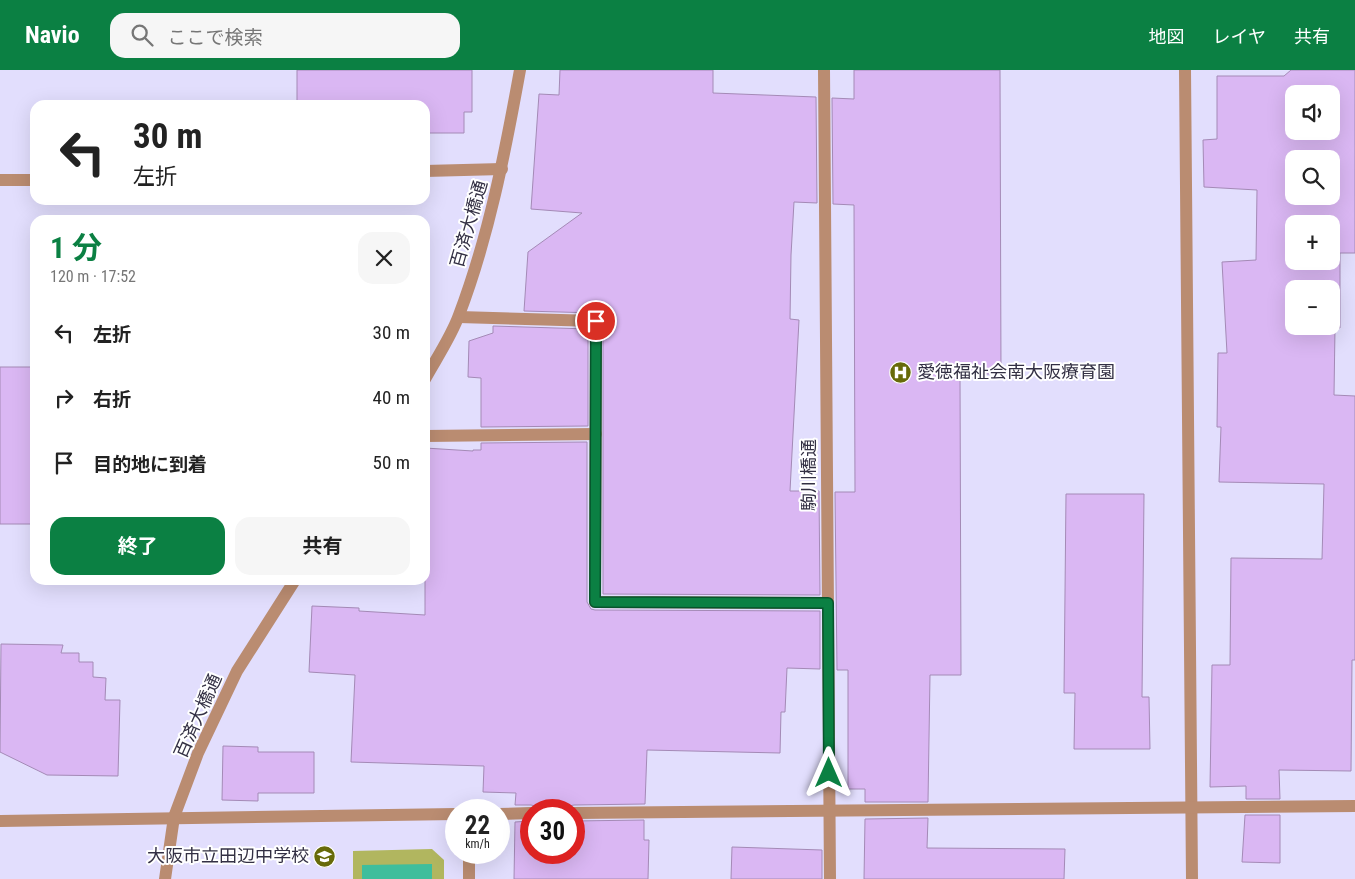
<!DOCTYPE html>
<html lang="ja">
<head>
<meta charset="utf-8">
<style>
	:root { --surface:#fff; --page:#f6f6f6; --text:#222; --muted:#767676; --accent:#0b8043 }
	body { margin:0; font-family:"Roboto Condensed","Noto Sans JP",sans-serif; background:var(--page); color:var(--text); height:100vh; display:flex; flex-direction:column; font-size:19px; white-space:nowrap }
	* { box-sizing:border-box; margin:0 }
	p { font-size:16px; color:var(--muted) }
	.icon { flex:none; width:28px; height:28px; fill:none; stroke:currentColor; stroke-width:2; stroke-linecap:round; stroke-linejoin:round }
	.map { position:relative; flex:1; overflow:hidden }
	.sheet { position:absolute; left:30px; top:145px; width:400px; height:370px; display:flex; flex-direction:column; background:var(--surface); border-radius:15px; box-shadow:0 5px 20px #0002 }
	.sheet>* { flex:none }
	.top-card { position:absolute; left:30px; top:30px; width:400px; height:105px; border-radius:15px; box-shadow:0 5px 20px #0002; background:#fff; color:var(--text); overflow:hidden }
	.controls { position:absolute; left:1285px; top:15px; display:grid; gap:10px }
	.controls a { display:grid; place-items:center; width:55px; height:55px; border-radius:10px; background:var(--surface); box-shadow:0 5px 20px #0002; font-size:25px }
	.speed { position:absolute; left:445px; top:729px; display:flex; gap:10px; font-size:25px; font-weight:700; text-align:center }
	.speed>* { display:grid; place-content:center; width:65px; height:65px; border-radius:50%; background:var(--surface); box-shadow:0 5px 20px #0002; line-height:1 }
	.speed small { font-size:12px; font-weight:400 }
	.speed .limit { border:8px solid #d22; background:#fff; color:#111 }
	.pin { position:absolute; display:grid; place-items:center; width:42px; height:42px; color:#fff; margin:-21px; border:2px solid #fff; border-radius:50%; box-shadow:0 1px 5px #0007 }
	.me { position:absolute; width:55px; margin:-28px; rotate:0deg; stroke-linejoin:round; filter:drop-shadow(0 0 4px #0008) }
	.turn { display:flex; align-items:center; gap:18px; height:105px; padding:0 20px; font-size:22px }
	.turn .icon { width:65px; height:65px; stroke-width:2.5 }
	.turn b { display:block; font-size:35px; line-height:42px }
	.round { display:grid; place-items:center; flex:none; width:52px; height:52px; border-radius:15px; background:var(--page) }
	.summary { display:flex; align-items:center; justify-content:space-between; height:85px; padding:0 20px }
	h1 { font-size:30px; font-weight:700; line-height:38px; color:var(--accent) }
	.action { display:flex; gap:10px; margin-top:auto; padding:10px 20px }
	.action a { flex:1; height:58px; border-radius:15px; background:var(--accent); color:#fff; font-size:20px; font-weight:700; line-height:58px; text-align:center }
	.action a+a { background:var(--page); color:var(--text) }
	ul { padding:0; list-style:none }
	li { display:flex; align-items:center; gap:15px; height:65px; padding:0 20px }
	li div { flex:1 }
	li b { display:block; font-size:19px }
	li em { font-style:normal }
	header { display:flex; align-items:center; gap:30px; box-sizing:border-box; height:70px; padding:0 25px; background:var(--accent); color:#fff }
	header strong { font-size:24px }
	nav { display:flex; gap:28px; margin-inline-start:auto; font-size:18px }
	.search { width:350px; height:45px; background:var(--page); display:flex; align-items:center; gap:12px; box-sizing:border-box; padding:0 18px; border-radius:15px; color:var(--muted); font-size:19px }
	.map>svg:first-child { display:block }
</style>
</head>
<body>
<header>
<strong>Navio</strong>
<div class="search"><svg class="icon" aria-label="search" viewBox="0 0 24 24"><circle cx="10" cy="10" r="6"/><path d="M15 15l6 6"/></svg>ここで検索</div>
<nav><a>地図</a><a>レイヤ</a><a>共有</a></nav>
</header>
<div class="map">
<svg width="1355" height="809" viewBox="0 0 1355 809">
	<rect width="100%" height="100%" fill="#e2defd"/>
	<polygon fill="#b1b65f" points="432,779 444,790 444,809 353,809 353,781"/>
	<polygon fill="#3fbe9c" points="432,794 432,809 362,809 362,795"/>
	<g fill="#dab7f3" stroke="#a48ab6" fill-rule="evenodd">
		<polygon points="297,0 472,0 472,42 464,42 464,63 429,63 428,42 425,42 425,35 297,35"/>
		<polygon points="560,0 713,0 713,23 816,27 817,133 794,132 791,185 790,249 799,250 790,421 819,421 820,525 603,524 603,247 596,243 524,241 528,182 582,143 531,139 539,24 559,25"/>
		<polygon points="854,0 1000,0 1001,304 960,304 961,605 930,605 928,732 865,732 865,719 848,719 848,600 837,600 835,422 855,422 854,135 833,134 832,28 854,29"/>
		<path d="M1291,0h64v183h-15v75h-5l-1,67 21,1v264h-3l-1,111 -72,-1 1,29h-34v-13l-36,1 2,-122h18l1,-107 91,1 2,-75 -105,-2 2,-55h-4l1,-74h9l-5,-91 34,-2 1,-70 -53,-3 -1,-47 14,-1v-63h67zM1294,24h37v37h-37zM1294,89h37v37h-37zM1294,154h37v37h-37zM1294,219h37v37h-37z"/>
		<polygon points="493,256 588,259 588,356 481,357 481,308 468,307 469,271 493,263"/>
		<rect x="0" y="297" width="35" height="157"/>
		<polygon points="587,372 587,532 591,539 595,540 820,541 820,599 787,598 785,642 781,642 780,683 647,680 645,734 574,735 569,736 567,740 538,740 535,736 531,735 515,735 516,723 483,722 484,696 351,692 355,605 309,602 312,536 359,538 359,541 425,545 425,378 473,381 473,380 481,380 481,373"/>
		<polygon points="1066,424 1144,424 1142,627 1149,627 1150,679 1074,679 1075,623 1064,623"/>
		<polygon points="1,574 63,575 61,583 79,583 79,592 93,592 93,607 106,608 105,630 120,630 118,706 47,705 0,682"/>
		<polygon points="223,676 258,677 258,682 314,682 314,723 258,723 258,731 222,730"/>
		<polygon points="1245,745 1280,745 1280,793 1242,792"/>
		<polygon points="928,748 927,778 1065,779 1064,809 864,809 865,749"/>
		<polygon points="644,750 644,770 649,770 648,809 514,809 515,752 531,751 531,782 574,782 574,751"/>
		<polygon points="732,777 822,780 822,809 731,809"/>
	</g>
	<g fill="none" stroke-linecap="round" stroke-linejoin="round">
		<g stroke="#ba8c71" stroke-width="12">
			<polyline points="824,0 830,809"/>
			<polyline points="1185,0 1192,809"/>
			<polyline points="425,101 502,99"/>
			<polyline points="0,110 35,110"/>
			<polyline points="459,247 596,251 595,532 828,533"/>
			<path d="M425,309c11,-20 26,-42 34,-64 30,-79 46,-162 61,-245"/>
			<polyline points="425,366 596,364"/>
			<polyline points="574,743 1355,736"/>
			<polyline points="499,744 531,743"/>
			<polyline points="0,751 456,744"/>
			<polyline points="469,782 469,809"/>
			<polyline points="165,809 174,747 198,683 237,601 295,510"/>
		</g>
	</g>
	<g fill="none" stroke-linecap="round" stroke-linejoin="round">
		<defs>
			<polyline id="route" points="596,251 595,532 828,533 829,703"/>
		</defs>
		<use href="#route" stroke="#07532c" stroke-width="12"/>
		<use href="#route" stroke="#0b8043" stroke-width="9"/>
	</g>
	<defs>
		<symbol id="hospital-disc" viewBox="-11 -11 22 22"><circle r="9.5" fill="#676a09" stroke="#fff"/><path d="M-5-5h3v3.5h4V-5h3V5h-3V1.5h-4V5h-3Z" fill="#fff"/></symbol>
		<symbol id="school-disc" viewBox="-11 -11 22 22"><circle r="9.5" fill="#676a09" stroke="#fff"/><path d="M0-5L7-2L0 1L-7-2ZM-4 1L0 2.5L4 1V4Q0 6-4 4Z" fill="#fff"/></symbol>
	</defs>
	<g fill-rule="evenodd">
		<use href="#hospital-disc" x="888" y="290" width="25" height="25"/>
		<use href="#school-disc" x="312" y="774" width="25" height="25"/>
	</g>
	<g text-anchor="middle" stroke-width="4" stroke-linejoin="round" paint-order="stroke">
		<g font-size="18" fill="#333044" stroke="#fff">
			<text transform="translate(469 154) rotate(-74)" y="6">百済大橋通</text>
			<text transform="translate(809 405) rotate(-90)" y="6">駒川橋通</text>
			<text transform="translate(198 646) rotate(-66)" y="6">百済大橋通</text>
		</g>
		<g font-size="18" fill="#333044" stroke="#fff" text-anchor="start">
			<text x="917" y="308">愛徳福祉会南大阪療育園</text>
			<text x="309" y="792" text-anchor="end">大阪市立田辺中学校</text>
		</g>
	</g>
</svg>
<div class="controls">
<a><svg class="icon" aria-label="sound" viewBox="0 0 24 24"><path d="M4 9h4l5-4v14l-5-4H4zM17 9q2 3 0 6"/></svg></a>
<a><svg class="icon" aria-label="search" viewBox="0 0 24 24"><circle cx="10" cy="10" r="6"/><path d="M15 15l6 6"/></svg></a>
<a>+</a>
<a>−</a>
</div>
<div class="speed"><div>22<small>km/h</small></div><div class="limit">30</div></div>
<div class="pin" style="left:596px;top:251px;background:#d93025"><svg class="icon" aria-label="arrive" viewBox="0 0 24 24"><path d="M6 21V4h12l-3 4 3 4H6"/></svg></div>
<svg class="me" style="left:829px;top:703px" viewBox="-20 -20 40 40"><path d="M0-17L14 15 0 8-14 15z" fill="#0b8043" stroke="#fff" stroke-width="4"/></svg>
<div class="top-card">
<div class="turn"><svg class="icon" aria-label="left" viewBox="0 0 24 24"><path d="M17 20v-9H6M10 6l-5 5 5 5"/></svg><div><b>30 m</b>左折</div></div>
</div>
<section class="sheet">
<div class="summary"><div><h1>1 分</h1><p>120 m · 17:52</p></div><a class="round"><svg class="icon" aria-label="close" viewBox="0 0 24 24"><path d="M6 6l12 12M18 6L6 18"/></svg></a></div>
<ul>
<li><svg class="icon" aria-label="left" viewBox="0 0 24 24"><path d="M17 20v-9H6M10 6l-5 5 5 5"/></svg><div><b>左折</b></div><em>30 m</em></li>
<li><svg class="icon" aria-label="right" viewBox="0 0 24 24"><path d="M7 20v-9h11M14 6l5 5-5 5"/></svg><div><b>右折</b></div><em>40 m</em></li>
<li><svg class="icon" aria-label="arrive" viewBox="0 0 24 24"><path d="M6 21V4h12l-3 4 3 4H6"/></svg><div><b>目的地に到着</b></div><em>50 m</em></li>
</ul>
<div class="action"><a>終了</a><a>共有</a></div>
</section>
</div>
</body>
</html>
